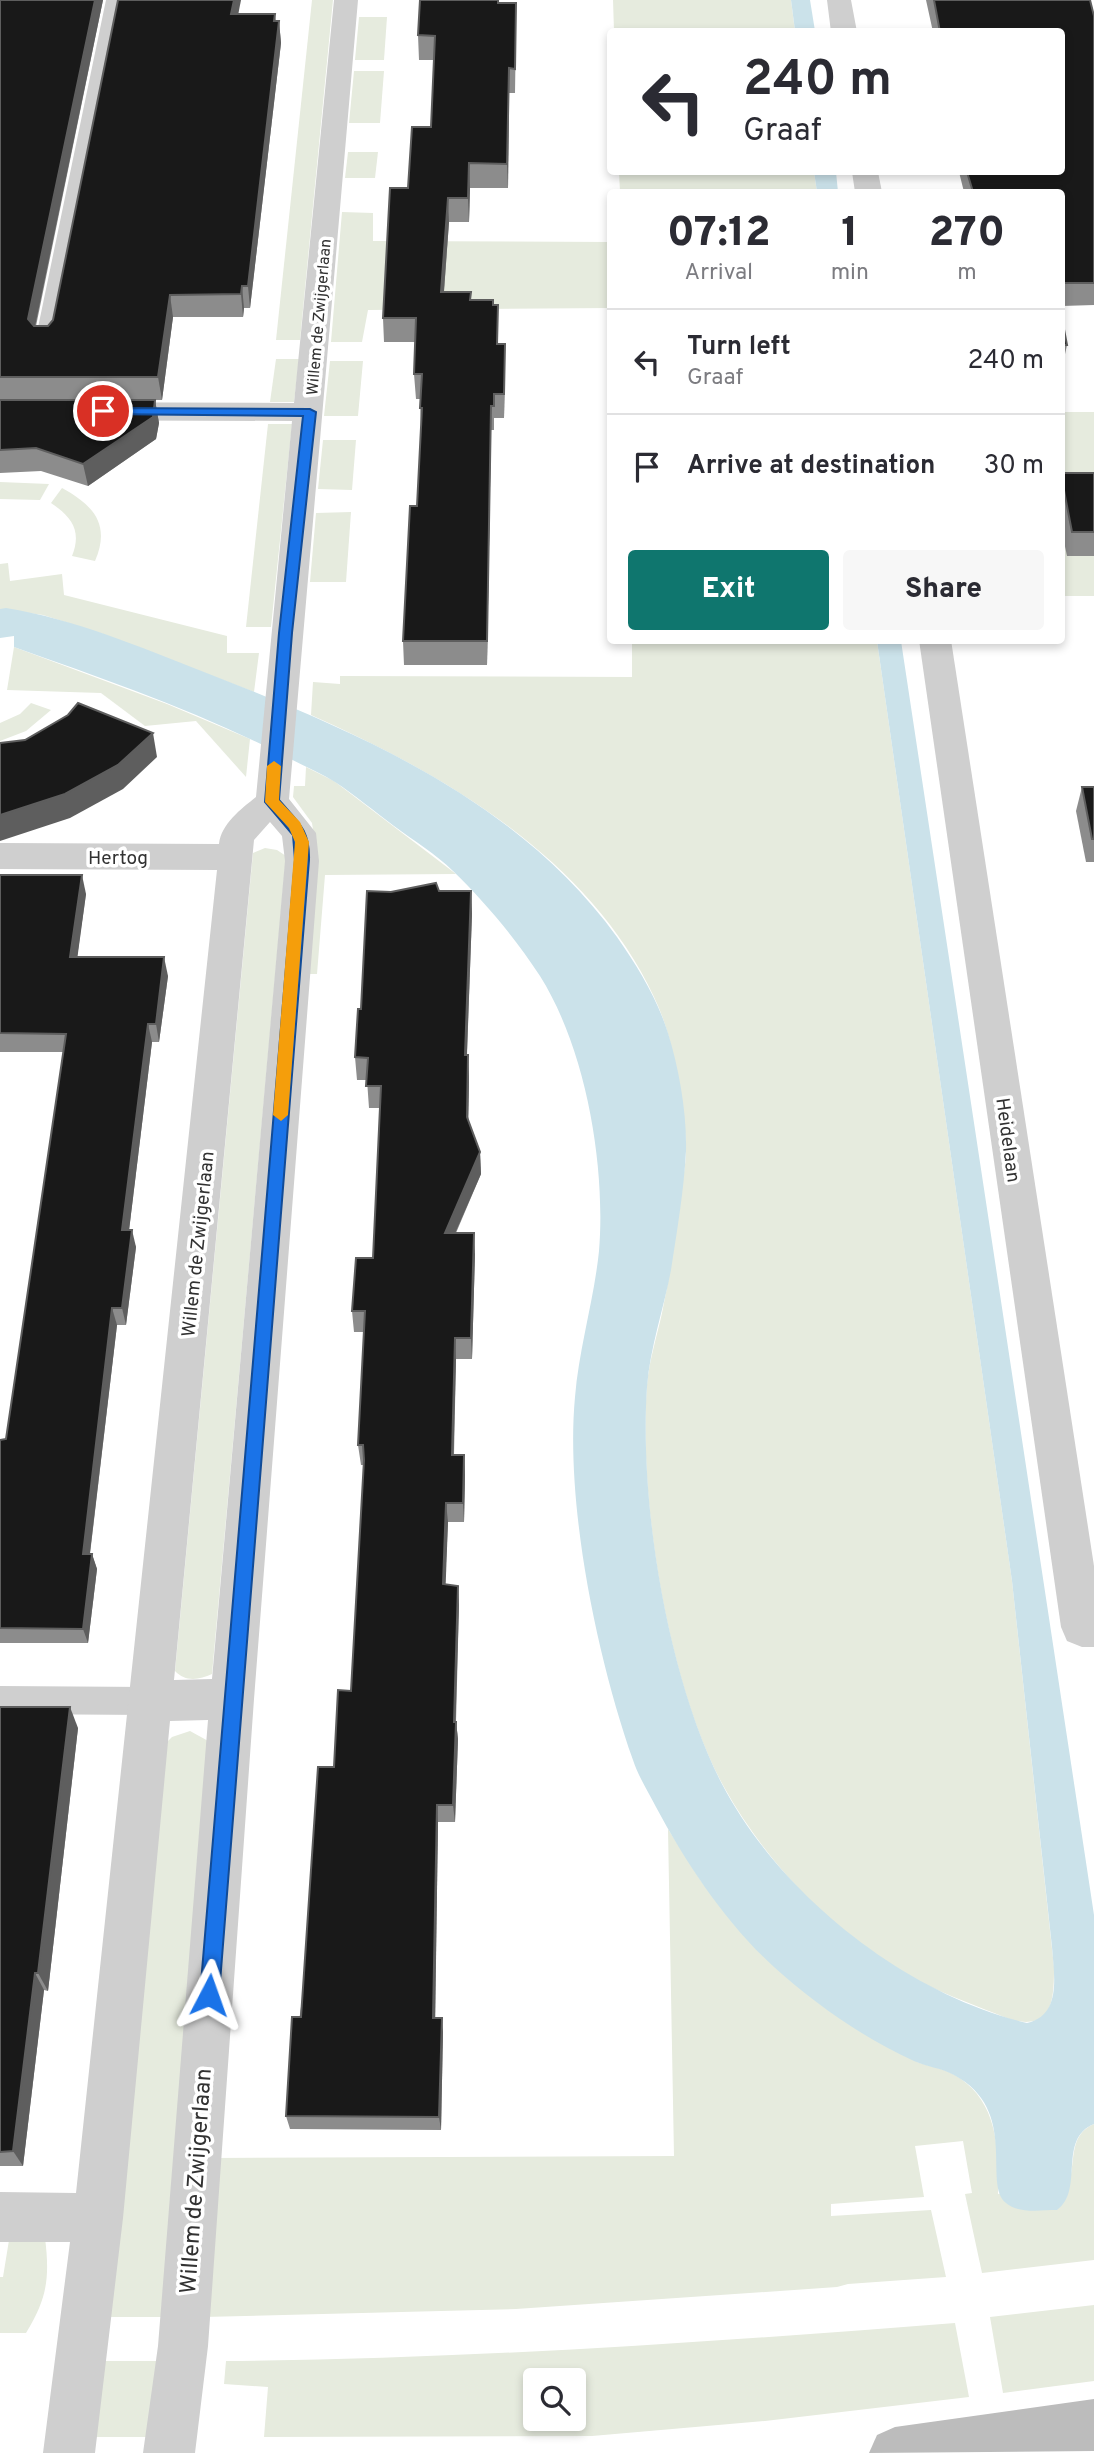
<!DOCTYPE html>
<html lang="en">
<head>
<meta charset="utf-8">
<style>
	:root { --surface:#fff; --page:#f7f7f7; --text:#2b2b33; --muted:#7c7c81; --line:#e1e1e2; --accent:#0f766e }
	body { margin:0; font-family:Overpass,sans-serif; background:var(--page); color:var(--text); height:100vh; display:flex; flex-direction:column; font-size:26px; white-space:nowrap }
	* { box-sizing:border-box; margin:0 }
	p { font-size:23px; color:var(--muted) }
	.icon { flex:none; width:38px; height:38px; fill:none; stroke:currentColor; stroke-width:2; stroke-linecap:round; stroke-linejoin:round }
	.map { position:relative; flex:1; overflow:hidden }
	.panel { position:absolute; left:607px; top:189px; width:458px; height:455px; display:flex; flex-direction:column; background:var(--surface); border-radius:7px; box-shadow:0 4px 10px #0003 }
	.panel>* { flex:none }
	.top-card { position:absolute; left:607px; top:28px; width:458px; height:147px; border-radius:7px; box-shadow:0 4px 10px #0003; background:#fff; color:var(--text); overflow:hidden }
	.tools { position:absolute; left:523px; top:2368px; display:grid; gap:14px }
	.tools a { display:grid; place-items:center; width:63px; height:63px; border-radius:7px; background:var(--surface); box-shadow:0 4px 10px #0003; font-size:35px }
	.pin { position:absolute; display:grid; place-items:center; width:60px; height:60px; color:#fff; margin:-30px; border:4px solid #fff; border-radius:50%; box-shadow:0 2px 7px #0007 }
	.me { position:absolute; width:77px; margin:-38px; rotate:4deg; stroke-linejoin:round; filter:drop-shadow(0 0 5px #0008) }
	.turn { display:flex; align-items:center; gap:24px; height:147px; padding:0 21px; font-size:32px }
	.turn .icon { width:91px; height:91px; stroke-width:2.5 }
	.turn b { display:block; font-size:49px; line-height:60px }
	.eta { display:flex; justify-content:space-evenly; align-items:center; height:119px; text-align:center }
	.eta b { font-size:42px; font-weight:800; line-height:49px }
	.cta { display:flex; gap:14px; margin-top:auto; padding:14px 21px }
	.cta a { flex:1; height:80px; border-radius:7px; background:var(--accent); color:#fff; font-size:28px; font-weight:800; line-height:80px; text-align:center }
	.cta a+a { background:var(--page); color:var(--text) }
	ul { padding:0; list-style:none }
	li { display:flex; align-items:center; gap:21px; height:105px; padding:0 21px; border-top:2px solid var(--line) }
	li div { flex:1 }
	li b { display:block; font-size:26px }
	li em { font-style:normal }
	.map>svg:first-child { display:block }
</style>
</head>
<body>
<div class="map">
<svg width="1094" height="2453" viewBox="0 0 1094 2453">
	<rect width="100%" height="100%" fill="#fff"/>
	<g fill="#e6ebde" fill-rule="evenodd">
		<polygon points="312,0 333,0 300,340 276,340"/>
		<polygon points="613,0 791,0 795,31 614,31"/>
		<polygon points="359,17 387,17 384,60 355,60"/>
		<polygon points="354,71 384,71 380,123 349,123"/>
		<polygon points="348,152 378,152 375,178 345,178"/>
		<polygon points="619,172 814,172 817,192 620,192"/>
		<polygon points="342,212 373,213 373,241 611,242 611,308 368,310 362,342 331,342"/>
		<polygon points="276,359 299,359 294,402 270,402"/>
		<polygon points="330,361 363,361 358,416 324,416"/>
		<rect x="1062" y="412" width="32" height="184"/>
		<polygon points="268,424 292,424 271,627 246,627"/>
		<polygon points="323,440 356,440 352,490 318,489"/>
		<polygon points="0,482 49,484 40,500 0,499"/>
		<path d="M62,488c31,17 49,36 33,73l-23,-5c10,-25 0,-39 -21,-53z"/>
		<polygon points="351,512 346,582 310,582 316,513"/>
		<polygon points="8,563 10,581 62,574 64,595 227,636 227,653 259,653 254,692 103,634 43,615 0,609 0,564"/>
		<path d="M632,641h245l135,940 42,386c0,32 -1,63 -42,53 -45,-18 -95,-35 -135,-63 -61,-43 -117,-105 -153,-170 -56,-101 -86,-288 -77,-402 2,-24 10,-49 15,-72 8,-38 13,-76 18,-114 2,-16 6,-33 6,-49 0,-16 -3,-34 -5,-50 -5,-35 -11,-70 -27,-103 -64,-138 -210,-223 -343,-282l2,-33 27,2v-8l292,1z"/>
		<polygon points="14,647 167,704 250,739 246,777 196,721 145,726 101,693 7,690"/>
		<polygon points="31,703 51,710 26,731 0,741 0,723 20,714"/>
		<polygon points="306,767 334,781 456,874 325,875 317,974 305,974 314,836 312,823 293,797 294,786 305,786"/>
		<path d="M265,848l12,2 9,6 -74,818c-13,6 -27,8 -37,-3l78,-818z"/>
		<polygon points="190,1731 210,1742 167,2317 105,2317 165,1744 172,1737"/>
		<path d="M668,1829l33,52 38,48 178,133c11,4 25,6 36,12 45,25 46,74 45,120l72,-14c5,-22 0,-46 24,-56v136l-112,13 -17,-79 7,-1 -9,-52 -48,5 9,51 -93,7v12l100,-6 15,67 -98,7 -11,3 -321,22 -313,8 11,-159 460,-2z"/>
		<path d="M10,2234l35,4c5,40 2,61 -19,95h-26v-56h3z"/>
		<polygon points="1094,2305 1094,2381 1003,2393 990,2317"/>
		<path d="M955,2323l14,74 -204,24 -173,15 -328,1 4,-50 -44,-3 2,-23c244,-2 486,-19 729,-38zM536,2380h38v38h-38z"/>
		<polygon points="99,2361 164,2361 157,2437 94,2437"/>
	</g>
	<g fill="#cbe2ea">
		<polygon points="791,0 810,0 815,31 795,31"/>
		<polygon points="814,172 836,172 838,192 817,192"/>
		<path d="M6,608c69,11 134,39 198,64 154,60 313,127 413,265 21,30 40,61 51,96 11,36 19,80 18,118 -2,39 -9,80 -15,119 -7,38 -21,77 -24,117 -8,117 21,292 75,397 58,111 183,210 305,239 35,-8 27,-48 25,-76l-40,-366 -135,-940h24l193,1274v209c-37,15 -9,66 -37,86 -17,0 -38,4 -51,-7 -24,-19 14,-93 -52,-128 -12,-7 -27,-8 -40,-14 -49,-22 -99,-57 -140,-94 -48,-44 -87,-102 -118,-160 -8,-16 -18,-31 -23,-47 -36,-102 -68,-256 -58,-363 4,-49 19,-97 24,-146 7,-85 -13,-202 -59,-275 -24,-37 -55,-74 -87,-105 -17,-17 -39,-30 -59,-45 -19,-14 -39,-31 -59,-44 -18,-11 -38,-19 -56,-29 -85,-43 -175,-74 -265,-106v-11l-14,2v-29z"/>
	</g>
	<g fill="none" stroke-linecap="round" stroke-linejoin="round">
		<g fill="#cfcfcf" fill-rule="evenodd">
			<polygon points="106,0 124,0 55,342 52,346 38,346 35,342"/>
			<polygon points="0,1686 149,1687 160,1691 164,1701 160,1711 149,1715 0,1714"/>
		</g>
		<g fill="#cfcfcf" fill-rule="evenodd">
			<path d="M334,0h24l-69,799 27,34 3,28 -65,838 -46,647 -13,107h-52l15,-107 50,-626 -38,1 -47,497 -28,235h-52l27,-211h-70v-50l76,1 141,-1323 -217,-1v-26l219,1c2,-20 22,-35 37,-47l36,-376 -292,-1v-18l294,1zM270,822l12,14 3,25 -73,818 -38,1 80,-840z"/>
			<polygon points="827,0 851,0 857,32 831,32"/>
			<polygon points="852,172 878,172 882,192 855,192"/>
			<polygon points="919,640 951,640 1094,1566 1094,1647 1082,1647 1067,1641 1061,1627"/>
		</g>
		<polygon fill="#bcbcbc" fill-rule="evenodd" points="1094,2399 1094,2451 869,2453 877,2435 895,2427"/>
	</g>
	<g fill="#8c8c8c">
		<polygon points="0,0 103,0 36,326 48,326 53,320 239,14 275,14 276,21 279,21 281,43 250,308 244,308 243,317 173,317 162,400 0,399"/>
		<polygon points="420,0 499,0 499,3 516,27 515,93 509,93 508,188 470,188 469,222 449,222 444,292 471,292 471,300 493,305 498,344 505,344 504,418 494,418 494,430 491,430 487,665 404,665 403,641 417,506 421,429 420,399 416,399 414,374 415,342 384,342 383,318 408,188 431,127 434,60 419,60 418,35"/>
		<polygon points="926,0 1090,0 1094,16 1094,305 1062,306 1062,192 964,192 959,172 1062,172 1062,32 933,32"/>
		<polygon points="1062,319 1067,345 1062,368"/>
		<polygon points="0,400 155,400 159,423 156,439 88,486 41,471 0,473"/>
		<polygon points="1062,473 1094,473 1094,556 1067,556 1062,532"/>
		<polygon points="1082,787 1094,787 1094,862 1086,862 1076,811"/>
		<polygon points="0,875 86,894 77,957 168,976 159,1042 152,1042 129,1230 136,1247 126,1325 117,1325 90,1554 92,1554 97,1569 88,1643 0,1643 0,1440 6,1439 64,1052 0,1052"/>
		<polygon points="439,891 471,891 472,914 467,1055 469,1078 468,1120 480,1152 481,1174 456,1233 475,1254 472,1359 456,1359 454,1455 464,1455 465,1475 464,1522 448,1522 445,1584 458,1586 459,1605 456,1722 458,1739 455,1822 438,1822 435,2018 443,2032 441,2130 290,2129 286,2116 334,1767 351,1691 364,1465 361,1465 358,1445 364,1332 354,1332 352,1311 373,1258 380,1108 369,1108 367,1080 357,1080 355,1057 361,1009"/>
		<polygon points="0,1707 78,1728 48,1991 44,1990 23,2166 0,2166"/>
	</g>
	<g fill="#5e5e5e">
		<polygon points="95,0 103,0 32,341 28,319"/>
		<polygon points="234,0 241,0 234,36 231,14"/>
		<polygon points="279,21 281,43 250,308 248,286"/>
		<polygon points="509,68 509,93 508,188 507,164"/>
		<polygon points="469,163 470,188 469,222 468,198"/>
		<polygon points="448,198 449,222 442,317 441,292"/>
		<polygon points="242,286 244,308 243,317 241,294"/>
		<polygon points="170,295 173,317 162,400 158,377"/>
		<polygon points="505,344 505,368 504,418 504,394"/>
		<polygon points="155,400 159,423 156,439 88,486 83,464"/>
		<polygon points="491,406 491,430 487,665 487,641"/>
		<polygon points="153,733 157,757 123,789 70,818 0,841 0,815"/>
		<polygon points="82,875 86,894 75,975 70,957"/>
		<polygon points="471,891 472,914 466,1078 465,1055"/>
		<polygon points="164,957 168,976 159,1042 156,1024"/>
		<polygon points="148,1024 152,1042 127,1247 122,1230"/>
		<polygon points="468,1055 469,1078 468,1139 467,1117"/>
		<polygon points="480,1152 481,1174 446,1254 445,1233"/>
		<polygon points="132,1230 136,1247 126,1325 122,1308"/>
		<polygon points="474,1233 475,1254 472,1359 471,1338"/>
		<polygon points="112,1308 117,1325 88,1569 83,1554"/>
		<polygon points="455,1338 456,1359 453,1475 452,1455"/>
		<polygon points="464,1455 465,1475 464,1522 463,1503"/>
		<polygon points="446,1503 448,1522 445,1602 443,1584"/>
		<polygon points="92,1554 97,1569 88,1643 83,1629"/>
		<polygon points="458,1586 459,1605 455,1739 454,1722"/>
		<polygon points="70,1707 78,1728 48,1991 38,1973"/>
		<polygon points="456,1722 458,1739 455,1822 453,1805"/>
		<polygon points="437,1805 438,1822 435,2032 433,2018"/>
		<polygon points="35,1973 44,1990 23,2166 13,2151"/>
		<polygon points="442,2018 443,2032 441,2130 439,2117"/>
	</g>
	<g fill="#191919" stroke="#5e5e5e" stroke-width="2">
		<polygon points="0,0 95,0 28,319 34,326 48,326 53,320 118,0 234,0 231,14 275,14 274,21 279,21 248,286 242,286 241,294 170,295 158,377 0,377"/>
		<polygon points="420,0 498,0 498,3 516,3 515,69 509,68 507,164 469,163 468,198 448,198 441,292 471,292 470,300 493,300 493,305 498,305 497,344 505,344 504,394 494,394 494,406 491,406 487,641 403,641 410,506 417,506 422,408 420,408 422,374 414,374 416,318 383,318 390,188 408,188 412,127 431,127 435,36 418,35"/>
		<polygon points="934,0 1090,0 1094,16 1094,283 1062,283 1062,192 973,192 967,172 1062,172 1062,32 940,32"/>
		<polygon points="1062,319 1067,345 1062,345"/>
		<polygon points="0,400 155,400 153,417 83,464 36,448 0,450"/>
		<polygon points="1062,473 1094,473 1094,532 1072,532 1062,480"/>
		<polygon points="78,703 153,733 118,765 65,794 0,815 0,743 25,740 68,715"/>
		<polygon points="1082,787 1094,787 1094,839 1092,839"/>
		<polygon points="0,875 82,875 70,957 164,957 156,1024 148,1024 122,1230 132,1230 122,1308 112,1308 83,1554 92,1554 83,1629 0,1628 0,1440 6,1439 66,1034 0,1033"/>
		<polygon points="436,883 439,891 471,891 465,1055 468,1055 467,1117 480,1152 445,1233 474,1233 471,1338 455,1338 452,1455 464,1455 463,1503 446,1503 443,1584 458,1586 454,1722 456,1722 453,1805 437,1805 433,2018 442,2018 439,2117 286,2116 292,2017 301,2017 318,1767 334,1767 338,1690 351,1691 364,1460 363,1445 358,1445 365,1311 352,1311 356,1258 373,1258 381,1086 366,1086 368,1058 355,1057 358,1009 361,1009 367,891 391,892"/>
		<polygon points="0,1707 70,1707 38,1973 35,1973 13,2151 0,2152"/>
	</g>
	<path fill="#1a73e8" stroke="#114b97" stroke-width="2" d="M103,408l207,1 6,3 -24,221 -13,167c19,22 31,30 30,60l-90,1135 -3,7 -7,3 -6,-3 -3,-7 95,-1135 -2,-25 -28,-33 14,-169 24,-217 -204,-2v-5z"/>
	<polygon fill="#f59e0b" points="274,761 281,766 279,800 300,822 309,842 288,1115 281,1121 273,1115 295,842 289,828 265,802 267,766"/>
	<g text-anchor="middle" stroke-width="7" stroke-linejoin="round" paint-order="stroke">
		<g font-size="16" fill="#323232" stroke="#fff">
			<text transform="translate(318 317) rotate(-85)" y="6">Willem de Zwijgerlaan</text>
		</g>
		<g font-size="19" fill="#323232" stroke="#fff">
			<text x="118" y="864">Hertog</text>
			<text transform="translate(1009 1140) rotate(82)" y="7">Heidelaan</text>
			<text transform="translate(197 1244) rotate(-84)" y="7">Willem de Zwijgerlaan</text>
		</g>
		<g font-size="23" fill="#323232" stroke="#fff">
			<text transform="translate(195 2181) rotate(-86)" y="8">Willem de Zwijgerlaan</text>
		</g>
	</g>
</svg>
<div class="tools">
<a><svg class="icon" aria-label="search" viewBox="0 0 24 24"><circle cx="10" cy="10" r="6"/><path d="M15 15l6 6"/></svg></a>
</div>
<div class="pin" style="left:103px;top:411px;background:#d93025"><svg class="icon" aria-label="arrive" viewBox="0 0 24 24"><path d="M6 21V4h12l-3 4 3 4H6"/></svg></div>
<svg class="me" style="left:209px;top:1995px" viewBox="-20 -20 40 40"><path d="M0-17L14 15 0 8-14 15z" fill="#1a73e8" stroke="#fff" stroke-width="4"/></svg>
<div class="top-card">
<div class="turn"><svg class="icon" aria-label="left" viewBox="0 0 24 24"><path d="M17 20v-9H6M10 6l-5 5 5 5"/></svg><div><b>240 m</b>Graaf</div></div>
</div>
<section class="panel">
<div class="eta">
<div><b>07:12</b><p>Arrival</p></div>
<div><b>1</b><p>min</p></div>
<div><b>270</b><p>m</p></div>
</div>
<ul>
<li><svg class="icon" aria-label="left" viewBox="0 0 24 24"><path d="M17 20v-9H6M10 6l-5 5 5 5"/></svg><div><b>Turn left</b><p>Graaf</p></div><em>240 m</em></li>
<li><svg class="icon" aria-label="arrive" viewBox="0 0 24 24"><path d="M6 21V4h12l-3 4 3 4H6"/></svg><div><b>Arrive at destination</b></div><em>30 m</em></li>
</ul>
<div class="cta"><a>Exit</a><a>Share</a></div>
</section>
</div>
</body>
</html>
